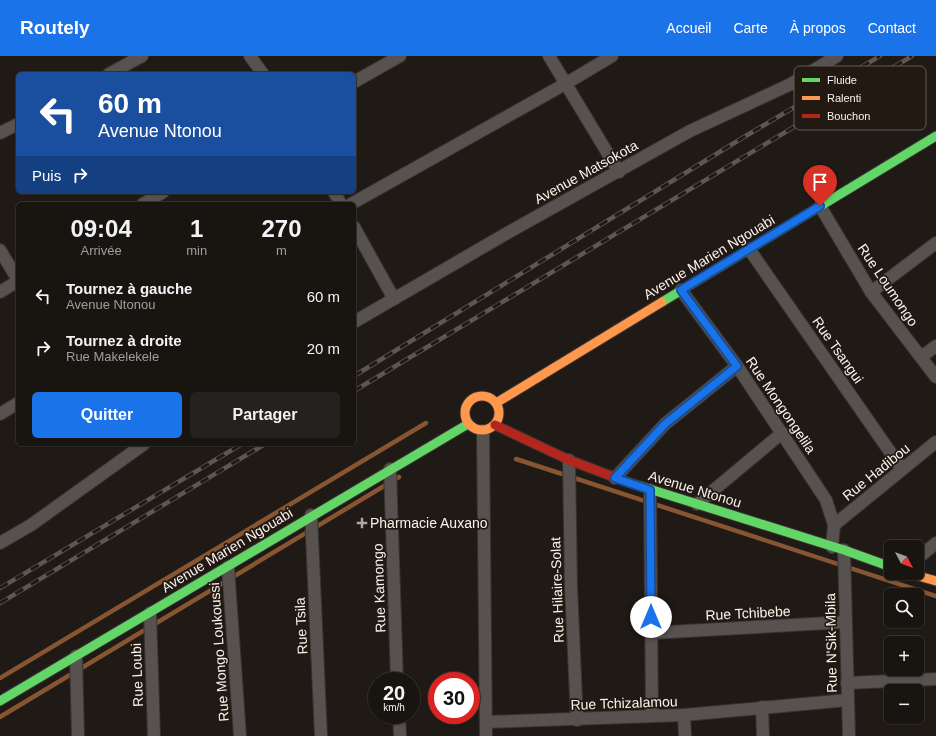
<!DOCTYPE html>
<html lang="fr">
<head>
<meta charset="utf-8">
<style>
	:root { --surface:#181410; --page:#25211e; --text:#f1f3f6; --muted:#9f9e9f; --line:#363330; --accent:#1a73e8 }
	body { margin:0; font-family:Arial,sans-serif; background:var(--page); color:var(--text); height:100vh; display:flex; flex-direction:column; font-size:15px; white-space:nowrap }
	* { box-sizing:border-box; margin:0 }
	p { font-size:13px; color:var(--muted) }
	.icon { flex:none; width:22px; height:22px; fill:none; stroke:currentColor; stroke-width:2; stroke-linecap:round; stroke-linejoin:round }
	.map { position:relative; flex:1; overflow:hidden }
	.side { position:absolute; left:16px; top:146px; width:340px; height:244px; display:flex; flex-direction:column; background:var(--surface); border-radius:6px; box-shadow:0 1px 3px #0004,0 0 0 1px var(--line) }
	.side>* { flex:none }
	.top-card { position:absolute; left:16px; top:16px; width:340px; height:122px; border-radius:6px; box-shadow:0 1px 3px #0004,0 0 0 1px var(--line); background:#1a4fa0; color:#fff; overflow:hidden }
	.needle { width:26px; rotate:131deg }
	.buttons { position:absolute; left:884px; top:484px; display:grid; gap:8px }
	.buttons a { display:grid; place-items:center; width:40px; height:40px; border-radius:6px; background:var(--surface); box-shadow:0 1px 3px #0004,0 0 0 1px var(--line); font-size:20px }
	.speed { position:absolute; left:368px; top:616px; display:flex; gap:8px; font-size:20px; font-weight:700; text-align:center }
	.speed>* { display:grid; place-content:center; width:52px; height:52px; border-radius:50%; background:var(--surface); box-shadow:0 1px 3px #0004,0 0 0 1px var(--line); line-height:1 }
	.speed small { font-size:10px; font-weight:400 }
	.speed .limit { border:6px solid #d22; background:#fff; color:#111 }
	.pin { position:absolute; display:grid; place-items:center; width:34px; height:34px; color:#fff; margin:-41px -17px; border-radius:50% 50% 50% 0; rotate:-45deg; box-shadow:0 0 4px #0007 }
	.pin .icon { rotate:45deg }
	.me { position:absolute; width:44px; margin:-22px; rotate:0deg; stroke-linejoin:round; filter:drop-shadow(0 0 3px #0008) }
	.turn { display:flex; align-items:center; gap:14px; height:84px; padding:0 16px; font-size:18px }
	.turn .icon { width:52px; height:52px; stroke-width:2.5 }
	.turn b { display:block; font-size:28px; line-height:34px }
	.then { display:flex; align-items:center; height:38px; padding:0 16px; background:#0003; gap:8px; font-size:15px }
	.eta { display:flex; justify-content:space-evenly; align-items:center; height:68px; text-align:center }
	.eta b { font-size:24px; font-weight:700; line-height:28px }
	.primary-button { display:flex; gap:8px; margin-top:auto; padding:8px 16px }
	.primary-button a { flex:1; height:46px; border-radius:6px; background:var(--accent); color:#fff; font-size:16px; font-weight:700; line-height:46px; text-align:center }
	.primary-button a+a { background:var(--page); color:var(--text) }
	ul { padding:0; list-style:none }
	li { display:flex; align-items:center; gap:12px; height:52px; padding:0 16px }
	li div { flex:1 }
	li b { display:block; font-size:15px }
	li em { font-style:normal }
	header { display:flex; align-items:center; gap:24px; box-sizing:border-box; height:56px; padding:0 20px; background:var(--accent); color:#fff }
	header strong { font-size:19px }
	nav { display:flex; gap:22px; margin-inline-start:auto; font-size:14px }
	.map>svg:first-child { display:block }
</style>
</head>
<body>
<header>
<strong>Routely</strong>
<nav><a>Accueil</a><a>Carte</a><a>À propos</a><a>Contact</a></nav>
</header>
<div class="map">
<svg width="936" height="680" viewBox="0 0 936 680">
	<rect width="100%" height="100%" fill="#201a16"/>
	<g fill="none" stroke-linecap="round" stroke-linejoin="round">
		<g stroke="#875532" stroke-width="4.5">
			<polyline points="516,403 936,540"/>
			<polyline points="0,622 426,367"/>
			<polyline points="0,661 399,421"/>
		</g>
		<defs>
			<g id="street">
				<polyline points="250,0 263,18"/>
				<polyline points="549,0 619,116"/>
				<polyline points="109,18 142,0"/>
				<polyline points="354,26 400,0"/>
				<polyline points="0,77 18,68"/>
				<polyline points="334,136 341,148"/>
				<polyline points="143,148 163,136"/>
				<polyline points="351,148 565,28 612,0"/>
				<polyline points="820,150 871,236 936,321"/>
				<polyline points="354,171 394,243"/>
				<polyline points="749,193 902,413"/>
				<polyline points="0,194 18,224"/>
				<polyline points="681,234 737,310 826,444 834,469 832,491"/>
				<polyline points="0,236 18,225"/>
				<polyline points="871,236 936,187"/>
				<polyline points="354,266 509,176 690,75 791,28 837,0"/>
				<polyline points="921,301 936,290"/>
				<polyline points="0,358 18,347"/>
				<polyline points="483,375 486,680"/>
				<polyline points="569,404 571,531 577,664"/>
				<polyline points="390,413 397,625"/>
				<polyline points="615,422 665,368 737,310"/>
				<polyline points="650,434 652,660"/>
				<polyline points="697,448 782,377"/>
				<polyline points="311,459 321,680"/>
				<polyline points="834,469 936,386"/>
				<polyline points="0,487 31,469 144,388"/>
				<polyline points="844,494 849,680"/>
				<polyline points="917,503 936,487"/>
				<polyline points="228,511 240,680"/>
				<polyline points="150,557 154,680"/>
				<polyline points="651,577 846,566"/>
				<polyline points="76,600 78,680"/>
				<polyline points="847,627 936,623"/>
				<polyline points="762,651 763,680"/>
				<polyline points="399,659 400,680"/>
				<polyline points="684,659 685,680"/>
				<polyline points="486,666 684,659 848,644"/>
			</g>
			<g id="fast">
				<polyline points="662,246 936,80"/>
				<polyline points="627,426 844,494 891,511"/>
				<polyline points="0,645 468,368"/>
			</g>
			<g id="slow">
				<circle cx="482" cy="357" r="17"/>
				<polyline points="496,347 662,246"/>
				<polyline points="908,517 936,525"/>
			</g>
			<polyline id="jam" points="495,369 569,404 627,426"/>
		</defs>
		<use href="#street" stroke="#383331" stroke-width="14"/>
		<use href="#fast" stroke="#383331" stroke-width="11"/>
		<use href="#slow" stroke="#383331" stroke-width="11"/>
		<use href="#jam" stroke="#383331" stroke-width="11"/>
		<use href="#street" stroke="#57524f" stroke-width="12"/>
		<use href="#fast" stroke="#63d668" stroke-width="9"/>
		<use href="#slow" stroke="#ff974d" stroke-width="9"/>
		<use href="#jam" stroke="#b3261e" stroke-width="9"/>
		<defs>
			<g id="rail">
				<polyline points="354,320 744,81 880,0"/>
				<polyline points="354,335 912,0"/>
				<polyline points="0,532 242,388"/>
				<polyline points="0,547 265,388"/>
			</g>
		</defs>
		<use href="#rail" stroke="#5c5654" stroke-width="4.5"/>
		<use href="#rail" stroke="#231913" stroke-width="3" stroke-dasharray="9" stroke-linecap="butt"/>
	</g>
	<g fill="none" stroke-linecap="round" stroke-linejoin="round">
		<defs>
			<polyline id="route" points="651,561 650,434 615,422 665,368 737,310 681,234 820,150"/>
		</defs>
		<use href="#route" stroke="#114b97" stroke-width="10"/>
		<use href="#route" stroke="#1a73e8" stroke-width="7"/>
	</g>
	<path fill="#ada6a2" stroke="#231913" stroke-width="1.5" d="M360 461h4v4h4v4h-4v4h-4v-4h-4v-4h4z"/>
	<g text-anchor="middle" stroke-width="3.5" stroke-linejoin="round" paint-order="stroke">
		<g font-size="14" fill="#f9f2ed" stroke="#231913">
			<text transform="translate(586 116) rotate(-29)" y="5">Avenue Matsokota</text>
			<text transform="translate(709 201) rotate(-31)" y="5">Avenue Marien Ngouabi</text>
			<text transform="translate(888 229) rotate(56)" y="5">Rue Loumongo</text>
			<text transform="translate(838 294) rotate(55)" y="5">Rue Tsangui</text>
			<text transform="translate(781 349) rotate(56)" y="5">Rue Mongongelila</text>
			<text transform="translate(876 416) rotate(-39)" y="5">Rue Hadibou</text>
			<text transform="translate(695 433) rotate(17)" y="5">Avenue Ntonou</text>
			<text transform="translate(227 494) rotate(-31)" y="5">Avenue Marien Ngouabi</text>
			<text transform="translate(379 532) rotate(-92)" y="5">Rue Kamongo</text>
			<text transform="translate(557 534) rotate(-92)" y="5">Rue Hilaire-Solat</text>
			<text transform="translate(748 557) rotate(-3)" y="5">Rue Tchibebe</text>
			<text transform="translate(301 570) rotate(-93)" y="5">Rue Tsila</text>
			<text transform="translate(831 587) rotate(-91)" y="5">Rue N'Sik-Mbila</text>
			<text transform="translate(219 596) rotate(-94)" y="5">Rue Mongo Loukoussi</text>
			<text transform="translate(137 619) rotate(-92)" y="5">Rue Loubi</text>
			<text transform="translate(624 647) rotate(-2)" y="5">Rue Tchizalamou</text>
		</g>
		<g font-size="14" fill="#f9f2ed" stroke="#231913" text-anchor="start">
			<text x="370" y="472">Pharmacie Auxano</text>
		</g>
	</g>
	<rect x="794" y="10" width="132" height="64" rx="6" fill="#231913" stroke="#635a54" stroke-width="1"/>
	<rect x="802" y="22" width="18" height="4" fill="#63d668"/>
	<rect x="802" y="40" width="18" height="4" fill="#ff974d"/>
	<rect x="802" y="58" width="18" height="4" fill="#b3261e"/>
	<g font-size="11" fill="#f9f2ed">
		<text x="827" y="28">Fluide</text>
		<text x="827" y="46">Ralenti</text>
		<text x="827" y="64">Bouchon</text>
	</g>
</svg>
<div class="buttons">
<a><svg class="needle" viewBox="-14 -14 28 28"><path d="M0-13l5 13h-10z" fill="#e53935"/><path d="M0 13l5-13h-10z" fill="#9f9e9f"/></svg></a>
<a><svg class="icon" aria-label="search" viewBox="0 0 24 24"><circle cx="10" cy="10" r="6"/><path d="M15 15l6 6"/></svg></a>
<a>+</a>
<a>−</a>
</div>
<div class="speed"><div>20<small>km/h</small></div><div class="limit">30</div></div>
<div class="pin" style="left:820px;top:150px;background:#d93025"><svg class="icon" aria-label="arrive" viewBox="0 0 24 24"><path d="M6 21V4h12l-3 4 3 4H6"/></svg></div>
<svg class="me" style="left:651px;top:561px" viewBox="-20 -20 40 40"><circle r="19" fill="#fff"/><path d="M0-13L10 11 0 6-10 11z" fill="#1a73e8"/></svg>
<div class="top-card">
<div class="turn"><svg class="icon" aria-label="left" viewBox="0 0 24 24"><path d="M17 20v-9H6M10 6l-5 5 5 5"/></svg><div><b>60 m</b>Avenue Ntonou</div></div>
<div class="then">Puis<svg class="icon" aria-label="right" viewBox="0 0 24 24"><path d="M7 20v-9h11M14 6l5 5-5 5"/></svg></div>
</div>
<section class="side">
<div class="eta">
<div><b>09:04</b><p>Arrivée</p></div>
<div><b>1</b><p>min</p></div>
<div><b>270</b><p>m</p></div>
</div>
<ul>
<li><svg class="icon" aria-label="left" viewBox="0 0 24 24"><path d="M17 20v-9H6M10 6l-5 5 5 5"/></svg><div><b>Tournez à gauche</b><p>Avenue Ntonou</p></div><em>60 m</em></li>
<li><svg class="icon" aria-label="right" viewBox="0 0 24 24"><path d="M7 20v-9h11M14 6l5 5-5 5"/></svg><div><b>Tournez à droite</b><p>Rue Makelekele</p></div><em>20 m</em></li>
</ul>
<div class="primary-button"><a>Quitter</a><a>Partager</a></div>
</section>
</div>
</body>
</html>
